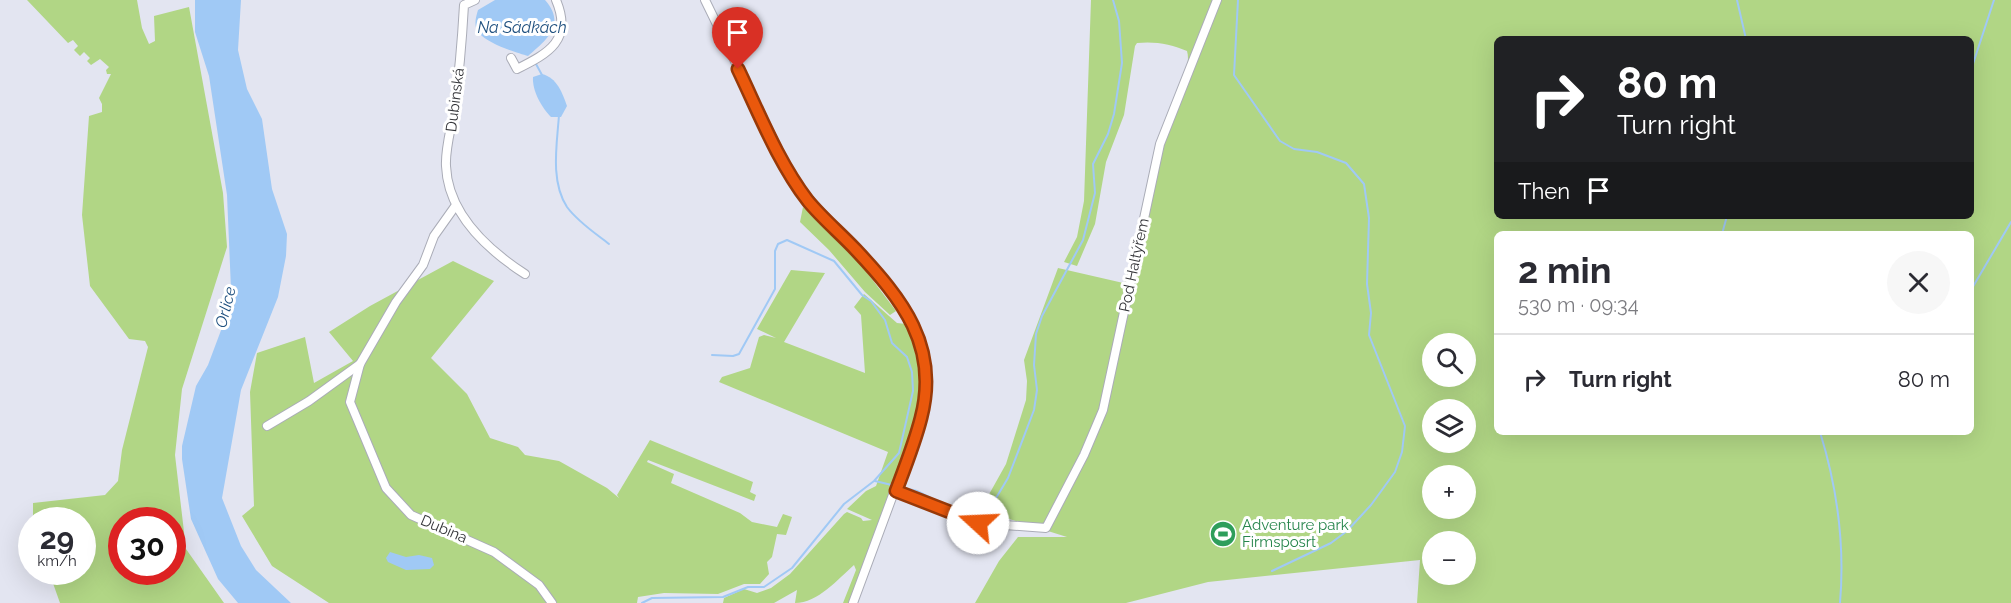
<!DOCTYPE html>
<html lang="en">
<head>
<meta charset="utf-8">
<style>
	:root { --surface:#fff; --page:#f7f7f7; --text:#2b2b33; --muted:#7c7c81; --line:#e1e1e2 }
	body { margin:0; font-family:Raleway,sans-serif; background:var(--page); color:var(--text); height:100vh; display:flex; flex-direction:column; font-size:22px; white-space:nowrap }
	* { box-sizing:border-box; margin:0 }
	p { font-size:20px; color:var(--muted) }
	.icon { flex:none; width:33px; height:33px; fill:none; stroke:currentColor; stroke-width:2; stroke-linecap:round; stroke-linejoin:round }
	.map { position:relative; flex:1; overflow:hidden }
	.side { position:absolute; left:1494px; top:231px; width:480px; height:204px; display:flex; flex-direction:column; background:var(--surface); border-radius:9px; box-shadow:0 6px 24px #0002 }
	.side>* { flex:none }
	.top-card { position:absolute; left:1494px; top:36px; width:480px; height:183px; border-radius:9px; box-shadow:0 6px 24px #0002; background:#202124; color:#fff; overflow:hidden }
	.controls { position:absolute; left:1422px; top:333px; display:grid; gap:12px }
	.controls a { display:grid; place-items:center; width:54px; height:54px; border-radius:50%; background:var(--surface); box-shadow:0 6px 24px #0002; font-size:30px }
	.speed { position:absolute; left:18px; top:507px; display:flex; gap:12px; font-size:30px; font-weight:700; text-align:center }
	.speed>* { display:grid; place-content:center; width:78px; height:78px; border-radius:50%; background:var(--surface); box-shadow:0 6px 24px #0002; line-height:1 }
	.speed small { font-size:15px; font-weight:400 }
	.speed .limit { border:9px solid #d22; background:#fff; color:#111 }
	.pin { position:absolute; display:grid; place-items:center; width:51px; height:51px; color:#fff; margin:-62px -26px; border-radius:50% 50% 50% 0; rotate:-45deg; box-shadow:0 0 6px #0007 }
	.pin .icon { rotate:45deg }
	.me { position:absolute; width:66px; margin:-33px; rotate:290deg; stroke-linejoin:round; filter:drop-shadow(0 0 4px #0008) }
	.turn { display:flex; align-items:center; gap:21px; height:126px; padding:0 24px; font-size:27px }
	.turn .icon { width:78px; height:78px; stroke-width:2.5 }
	.turn b { display:block; font-size:42px; line-height:51px }
	.then { display:flex; align-items:center; height:57px; padding:0 24px; background:#0003; gap:12px; font-size:22px }
	.round { display:grid; place-items:center; flex:none; width:63px; height:63px; border-radius:32px; background:var(--page) }
	.overview { display:flex; align-items:center; justify-content:space-between; height:102px; padding:0 24px }
	h1 { font-size:36px; font-weight:700; line-height:45px }
	ul { padding:0; list-style:none }
	li { display:flex; align-items:center; gap:18px; height:90px; padding:0 24px; border-top:2px solid var(--line) }
	li div { flex:1 }
	li b { display:block; font-size:22px }
	li em { font-style:normal }
	.map>svg:first-child { display:block }
</style>
</head>
<body>
<div class="map">
<svg width="2011" height="603" viewBox="0 0 2011 603">
	<rect width="100%" height="100%" fill="#e3e5f1"/>
	<g fill="#b1d685" fill-rule="evenodd">
		<path d="M27,0h110l5,28 7,16 6,-3 -1,-25 35,-9 34,186 4,54 -45,142 -7,66 11,94 38,54h-164l-11,-31h33v-52h-40l-9,-2v-15l72,-8 13,-14 4,-31 26,-103 -3,-6 -16,-2 -39,-53 -8,-71 7,-99 13,-4v-8l-3,-6 12,-24h-4l-1,-4 3,-3 -9,-8 -9,6 -4,-4 3,-3 -6,-6 -4,4 -6,-6 4,-4 -5,-6 -5,3zM172,520v52h-50v-52z"/>
		<path d="M1091,0h920v603h-594l3,-43 -212,22 -82,21h-151l24,-42 19,-24h49l-96,-30 1,-3 15,-6 19,-34 20,-64 1,-19 -3,-21 34,-92 74,17 -8,-4c24,-55 25,-117 46,-173 6,-16 22,-39 17,-57 -15,-7 -33,-10 -50,-8l-2,3 -11,69 -18,47 -11,62 -18,42 -13,-4 13,-25 7,-36zM1497,39h474v177h-474zM1497,234h474v198h-474zM1432,344h34v32h-34zM1432,410h34v32h-34zM1432,476h34v32h-34zM1432,542h34v32h-34z"/>
		<polygon points="803,207 859,262 896,311 890,315 865,292 829,250 800,222"/>
		<polygon points="453,261 494,281 431,358 467,394 490,438 518,447 525,455 559,461 607,488 619,498 617,495 650,440 753,482 750,492 756,495 754,501 648,460 647,462 674,474 671,483 740,513 752,522 777,527 783,514 792,517 786,535 777,534 772,557 767,562 769,574 760,584 744,584 718,594 664,593 638,597 637,603 329,603 272,566 242,516 254,506 250,392 257,353 305,337 314,383 353,361 329,332 370,306"/>
		<path d="M791,270l34,3 -41,69 81,31 -4,-58 -7,-8 10,-13 33,29 9,1 12,28 4,26 -4,34 -68,191h-7l13,-33 -2,-5c-16,14 -36,38 -59,38l2,-13 -23,13h-51l1,-5 20,-9 13,4 14,-5 19,-14 54,-60 3,-2 14,6 2,3 9,-1 -25,-11 19,-18 10,-5 12,-34 -169,-70 3,-5 28,-9 9,-31 5,-2 12,3 -19,-9z"/>
	</g>
	<g fill="#a0c9f5">
		<polygon points="195,0 241,0 238,50 247,89 262,119 272,189 287,234 286,256 278,297 241,390 222,498 241,546 256,570 291,603 238,603 218,579 191,519 182,459 182,446 196,386 208,365 226,317 231,289 227,195 209,76 195,32"/>
		<path d="M495,0h50c22,25 1,40 -17,56 -11,-3 -40,-12 -49,-23 -6,-7 -3,-16 -1,-23z"/>
		<path d="M542,74c15,4 20,18 25,32l-6,11h-10c-9,-9 -19,-26 -18,-40z"/>
		<polygon points="390,552 406,557 419,555 432,558 434,565 430,569 406,570 388,562 386,558"/>
	</g>
	<g fill="none" stroke-linecap="round" stroke-linejoin="round">
		<g stroke="#a0c9f5" stroke-width="2">
			<polyline points="1238,0 1234,75 1280,141 1294,149 1317,152 1346,163 1364,184 1369,218 1367,284 1371,313 1369,335 1405,426 1402,452 1395,472 1371,505 1347,531 1331,543 1272,571"/>
			<polyline points="1737,0 1746,39"/>
			<polyline points="536,64 542,75"/>
			<polyline points="1971,70 1994,0"/>
			<path d="M559,115c-2,29 -9,66 8,92 11,15 28,26 42,37"/>
			<polyline points="1722,234 1727,216"/>
			<polyline points="1971,290 2011,222"/>
			<path d="M1820,432c17,55 25,113 20,171"/>
			<polyline points="875,481 917,491 953,509 978,517 983,516 990,508 1008,478 1034,410 1037,390 1034,365 1036,334 1042,316 1083,240 1095,193 1093,164 1108,134 1114,114 1122,63 1119,21 1113,0"/>
			<polyline points="642,603 652,598 723,597 748,587 764,587 792,568 844,504 874,481 899,453 913,391 912,372 907,357 892,343 885,320 871,301 862,295 834,261 787,240 778,244 775,251 775,289 739,354 733,356 712,355"/>
		</g>
		<defs>
			<g id="minor">
				<path d="M475,0l-11,5c-2,36 -5,71 -10,106 -3,18 -9,38 -8,55 2,48 42,84 79,108"/>
				<path d="M705,0l87,178c39,54 128,117 134,186 2,19 -1,37 -5,55l-68,184"/>
				<path d="M511,58l6,11c32,-16 56,-29 39,-69"/>
				<polyline points="456,205 434,236 423,265 396,302 360,364 350,402 386,488 411,515 494,552 539,585 552,603"/>
				<polyline points="267,426 309,401 360,364"/>
				<polyline points="896,491 978,523 1046,528 1084,455 1103,410 1160,144 1217,0"/>
			</g>
		</defs>
		<use href="#minor" stroke="#aaacb7" stroke-width="10"/>
		<use href="#minor" stroke="#fff" stroke-width="8"/>
	</g>
	<g fill="none" stroke-linecap="round" stroke-linejoin="round">
		<defs>
			<path id="route" d="M738,69c21,44 40,93 70,132 14,17 32,32 48,49 46,49 84,96 65,168 -6,24 -16,49 -25,73l82,32"/>
		</defs>
		<use href="#route" stroke="#983908" stroke-width="15"/>
		<use href="#route" stroke="#ea580c" stroke-width="10"/>
	</g>
	<defs>
		<symbol id="stadium-disc" viewBox="-11 -11 22 22"><circle r="9.5" fill="#2e9e5b" stroke="#fff"/><path d="M0-5a6.5 5 0 1 0 0 10a6.5 5 0 1 0 0-10ZM-3.5-1.8h7v3.6h-7Z" fill="#fff"/></symbol>
	</defs>
	<g fill-rule="evenodd">
		<use href="#stadium-disc" x="1208" y="519" width="30" height="30"/>
	</g>
	<g text-anchor="middle" stroke-width="6" stroke-linejoin="round" paint-order="stroke">
		<g font-size="15" fill="#343539" stroke="#fff">
			<text transform="translate(455 100) rotate(-83)" y="5">Dubinská</text>
			<text transform="translate(1134 265) rotate(-78)" y="5">Pod Haltýřem</text>
			<text transform="translate(444 529) rotate(23)" y="5">Dubina</text>
		</g>
		<g font-size="15" fill="#27864d" stroke="#fff" text-anchor="start">
			<text x="1242" y="530">Adventure park<tspan x="1242" dy="17">Firmsposrt</tspan></text>
		</g>
		<g font-size="16" font-style="italic" fill="#1f507f" stroke="#fff">
			<text x="522" y="33">Na Sádkách</text>
			<text transform="translate(225 307) rotate(-76)" y="6">Orlice</text>
		</g>
	</g>
</svg>
<div class="controls">
<a><svg class="icon" aria-label="search" viewBox="0 0 24 24"><circle cx="10" cy="10" r="6"/><path d="M15 15l6 6"/></svg></a>
<a><svg class="icon" aria-label="layers" viewBox="0 0 24 24"><path d="M12 4l9 5-9 5-9-5zM3 14l9 5 9-5"/></svg></a>
<a>+</a>
<a>−</a>
</div>
<div class="speed"><div>29<small>km/h</small></div><div class="limit">30</div></div>
<div class="pin" style="left:738px;top:69px;background:#d93025"><svg class="icon" aria-label="arrive" viewBox="0 0 24 24"><path d="M6 21V4h12l-3 4 3 4H6"/></svg></div>
<svg class="me" style="left:978px;top:523px" viewBox="-20 -20 40 40"><circle r="19" fill="#fff"/><path d="M0-13L10 11 0 6-10 11z" fill="#ea580c"/></svg>
<div class="top-card">
<div class="turn"><svg class="icon" aria-label="right" viewBox="0 0 24 24"><path d="M7 20v-9h11M14 6l5 5-5 5"/></svg><div><b>80 m</b>Turn right</div></div>
<div class="then">Then<svg class="icon" aria-label="arrive" viewBox="0 0 24 24"><path d="M6 21V4h12l-3 4 3 4H6"/></svg></div>
</div>
<section class="side">
<div class="overview"><div><h1>2 min</h1><p>530 m · 09:34</p></div><a class="round"><svg class="icon" aria-label="close" viewBox="0 0 24 24"><path d="M6 6l12 12M18 6L6 18"/></svg></a></div>
<ul>
<li><svg class="icon" aria-label="right" viewBox="0 0 24 24"><path d="M7 20v-9h11M14 6l5 5-5 5"/></svg><div><b>Turn right</b></div><em>80 m</em></li>
</ul>
</section>
</div>
</body>
</html>
